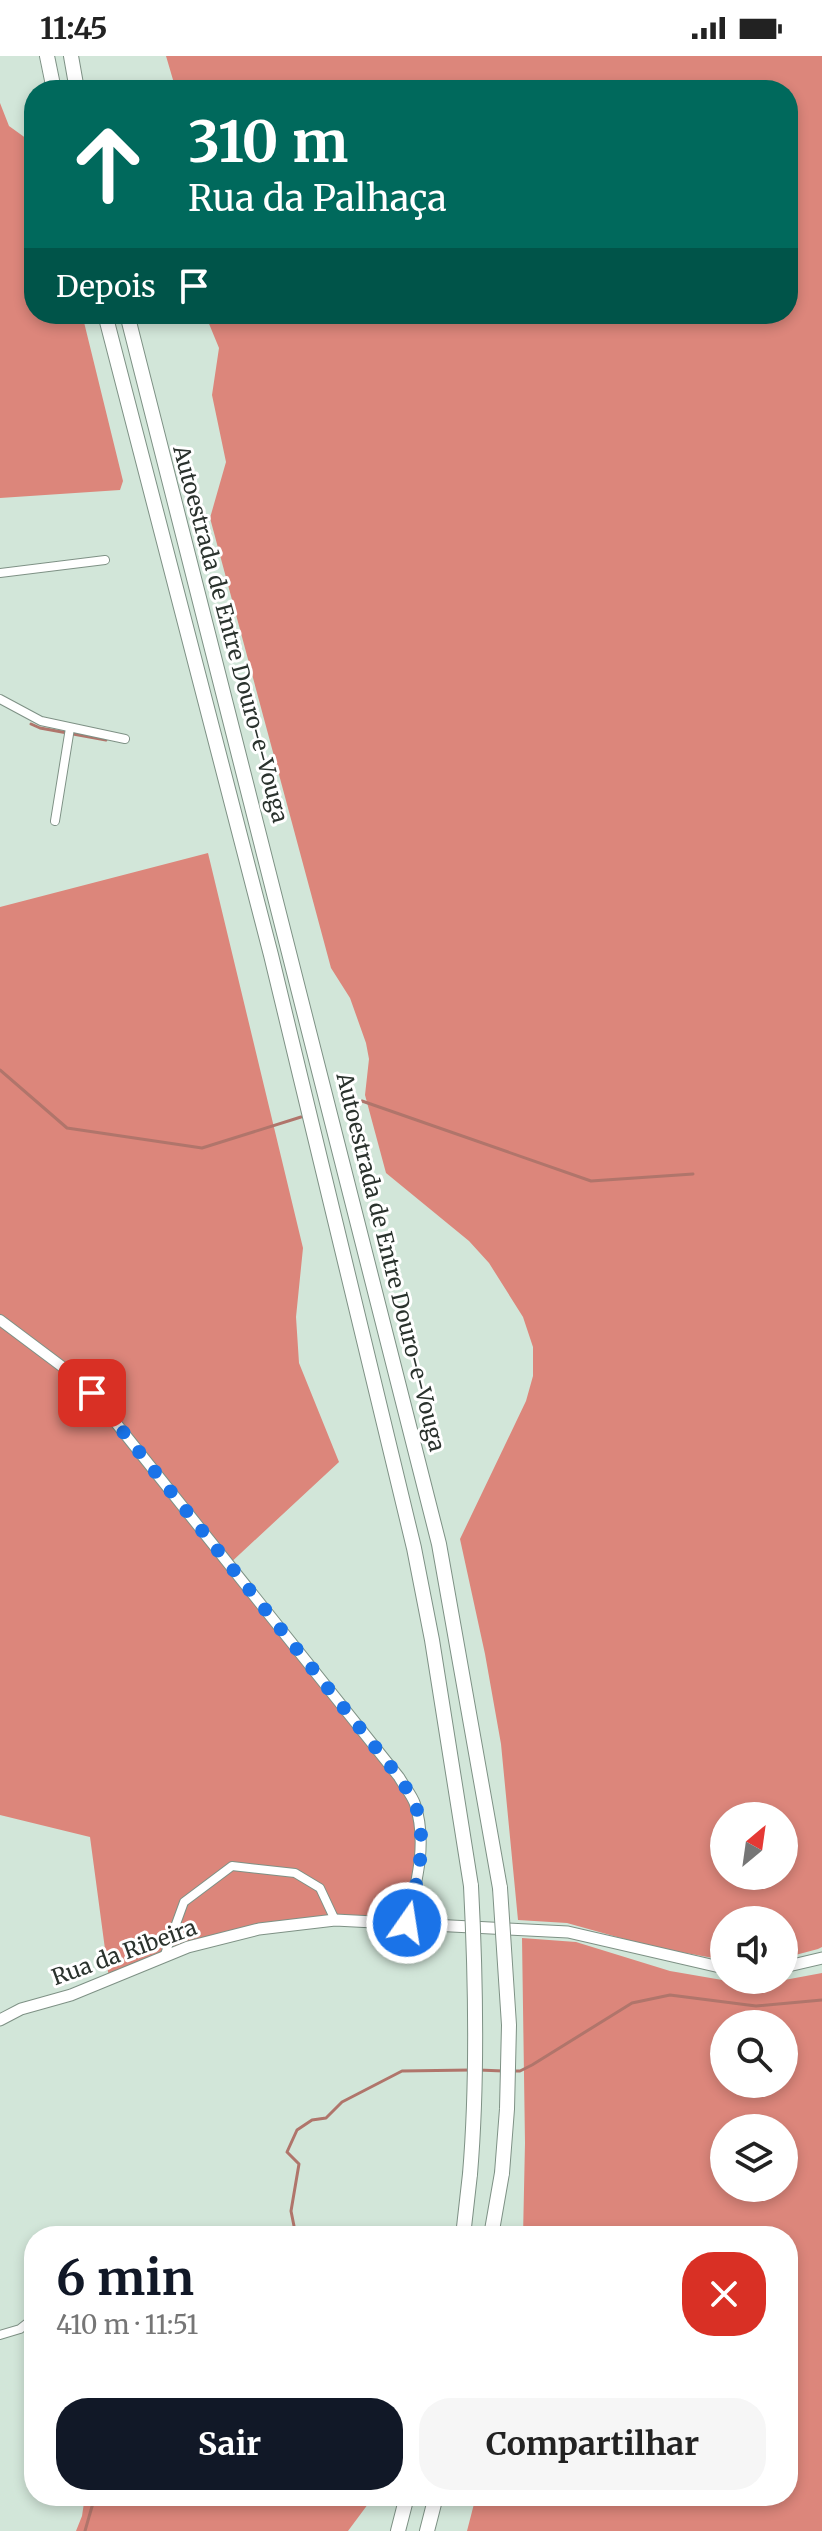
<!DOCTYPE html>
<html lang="pt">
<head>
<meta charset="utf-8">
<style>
	:root { --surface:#fff; --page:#f6f6f6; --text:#222; --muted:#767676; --accent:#111827 }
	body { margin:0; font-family:Merriweather,serif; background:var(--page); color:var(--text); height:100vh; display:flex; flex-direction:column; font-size:30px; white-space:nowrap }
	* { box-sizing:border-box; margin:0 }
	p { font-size:26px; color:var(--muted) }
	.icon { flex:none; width:44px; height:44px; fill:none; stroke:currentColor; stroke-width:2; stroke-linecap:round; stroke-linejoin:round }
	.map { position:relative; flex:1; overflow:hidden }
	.sheet { position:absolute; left:24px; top:2170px; width:774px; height:280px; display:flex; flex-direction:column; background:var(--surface); border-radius:32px; box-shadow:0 4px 12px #0003 }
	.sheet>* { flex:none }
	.top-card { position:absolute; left:24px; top:24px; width:774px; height:244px; border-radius:32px; box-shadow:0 4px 12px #0003; background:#00695c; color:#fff; overflow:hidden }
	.needle { width:52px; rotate:29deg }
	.controls { position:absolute; left:710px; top:1746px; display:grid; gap:16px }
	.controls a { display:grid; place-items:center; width:88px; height:88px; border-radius:50%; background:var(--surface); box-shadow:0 4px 12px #0003; font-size:40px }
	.pin { position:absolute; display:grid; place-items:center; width:68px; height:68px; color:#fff; margin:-34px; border-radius:16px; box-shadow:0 4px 12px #0006 }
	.me { position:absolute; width:88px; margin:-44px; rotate:13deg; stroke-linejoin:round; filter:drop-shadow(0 0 6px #0008) }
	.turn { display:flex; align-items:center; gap:28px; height:168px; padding:0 32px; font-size:36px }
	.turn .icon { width:104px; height:104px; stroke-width:2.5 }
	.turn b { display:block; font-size:56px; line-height:68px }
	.then { display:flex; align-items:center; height:76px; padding:0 32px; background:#0003; gap:16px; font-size:30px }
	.round { display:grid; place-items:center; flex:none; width:84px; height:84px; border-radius:32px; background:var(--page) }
	.summary { display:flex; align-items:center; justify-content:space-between; height:136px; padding:0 32px }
	h1 { font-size:48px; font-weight:700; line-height:60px; color:var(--accent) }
	.button { display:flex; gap:16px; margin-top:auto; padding:16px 32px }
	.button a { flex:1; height:92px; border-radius:32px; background:var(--accent); color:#fff; font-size:32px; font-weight:700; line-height:92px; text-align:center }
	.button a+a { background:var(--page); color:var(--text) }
	.status { display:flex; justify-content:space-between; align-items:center; height:56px; padding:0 40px; background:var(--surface); direction:ltr }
	.status svg { height:22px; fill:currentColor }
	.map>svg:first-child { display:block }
</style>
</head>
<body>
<div class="status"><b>11:45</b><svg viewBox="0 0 49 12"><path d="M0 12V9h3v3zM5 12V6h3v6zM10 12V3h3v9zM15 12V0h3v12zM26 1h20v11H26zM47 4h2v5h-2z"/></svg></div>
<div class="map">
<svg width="822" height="2475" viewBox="0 0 822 2475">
	<rect width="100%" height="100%" fill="#d2e6d9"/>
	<g fill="#dc867b" fill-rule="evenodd">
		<path d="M166,0h656v1891l-4,2 -34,9v-38h-60v40l-71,-13 -86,-24 -49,-3 -17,-176 -16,-90 -25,-115 66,-138 7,-25v-29l-10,-30 -34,-54 -20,-22 -83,-68 -21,-78 4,-36 -3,-16 -16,-45 -19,-30 -121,-450 16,-56 -14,-67 7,-47 -14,-34h583v-224h-612zM724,1760h60v60h-60z"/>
		<polygon points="0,47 9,70 34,88 34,258 82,258 123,425 120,434 0,442"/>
		<polygon points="208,797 303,1192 296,1261 299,1307 339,1406 226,1511 415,1747 421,1780 407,1867 335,1864 258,1873 109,1923 90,1781 0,1759 0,851"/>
		<path d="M522,1882l54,4 94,29 58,10h51l43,-8v558h-355l9,-35h312v-260h-265l2,-93zM784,1968v60h-60v-60zM784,2072v60h-60v-60z"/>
		<polygon points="85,2440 374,2440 348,2475 76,2475 82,2460"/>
	</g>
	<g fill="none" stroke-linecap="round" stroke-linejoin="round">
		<g stroke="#b0756b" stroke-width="3">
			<polyline points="31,668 40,672 106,684"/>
			<polyline points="0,1014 67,1072 202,1092 301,1061"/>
			<polyline points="362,1045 591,1125 693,1118"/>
			<polyline points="479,2014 503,2015"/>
			<polyline points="511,2015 520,2015 532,2009 632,1947 670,1939 756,1950 822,1944"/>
			<polyline points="296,2180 291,2155 299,2108 287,2096 297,2074 312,2064 326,2062 342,2046 402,2015 471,2014"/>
			<polyline points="85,2475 95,2440"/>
		</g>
		<defs>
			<g id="minor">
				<polyline points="0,517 105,504"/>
				<polyline points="0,643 41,665 125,683"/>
				<polyline points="55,765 70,672"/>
				<polyline points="164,1901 184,1846 232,1810 295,1817 320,1832 335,1864"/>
				<polyline points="0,2279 20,2273 34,2262"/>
			</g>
			<path id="tertiary" d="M0,1264l68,51 24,22 307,384c5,9 13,18 16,27 13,39 1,81 -8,119"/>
			<g id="secondary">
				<polyline points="784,1911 822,1902"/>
				<polyline points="0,1964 21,1953 71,1939 188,1891 259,1873 335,1864 568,1876 724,1912"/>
			</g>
			<g id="motorway">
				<polyline points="47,0 54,34"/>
				<polyline points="71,0 77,34"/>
				<polyline points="105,258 271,899 414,1492 432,1584 471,1830"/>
				<polyline points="127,258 439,1488 500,1832"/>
				<polyline points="463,2180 470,2118"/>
				<polyline points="491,2180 502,2117"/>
				<polyline points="398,2475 407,2440"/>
				<polyline points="427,2475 436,2440"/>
			</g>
		</defs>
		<use href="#minor" stroke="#7e9185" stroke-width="10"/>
		<use href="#tertiary" stroke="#7e9185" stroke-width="12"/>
		<use href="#secondary" stroke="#7e9185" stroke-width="13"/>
		<use href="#motorway" stroke="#7e9185" stroke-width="16"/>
		<use href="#minor" stroke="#fff" stroke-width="8"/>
		<use href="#tertiary" stroke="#fff" stroke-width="10"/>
		<use href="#secondary" stroke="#fff" stroke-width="11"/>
		<use href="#motorway" stroke="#fff" stroke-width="14"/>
		<defs>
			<g id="motorway-bridge">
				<polyline points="500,1832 509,1969 507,2053 502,2117"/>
				<path d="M470,2118c8,-96 6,-191 1,-288"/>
			</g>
		</defs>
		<use href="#motorway-bridge" stroke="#7e9185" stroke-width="16" stroke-linecap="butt"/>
		<use href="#motorway-bridge" stroke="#fff" stroke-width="14"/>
	</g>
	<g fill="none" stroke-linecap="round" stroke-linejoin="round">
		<path stroke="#1a73e8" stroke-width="14" stroke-dasharray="0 25.2" d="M92,1337l307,384c5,9 13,18 16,27 14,39 1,81 -8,119"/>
	</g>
	<g text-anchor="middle" stroke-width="6" stroke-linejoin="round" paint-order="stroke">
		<g font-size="22" fill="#2a322d" stroke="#fff">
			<text transform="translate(231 578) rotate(75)" y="8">Autoestrada de Entre Douro-e-Vouga</text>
			<text transform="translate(391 1206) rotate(76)" y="8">Autoestrada de Entre Douro-e-Vouga</text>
			<text transform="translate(124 1896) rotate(-20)" y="8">Rua da Ribeira</text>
		</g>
	</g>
</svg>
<div class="controls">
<a><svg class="needle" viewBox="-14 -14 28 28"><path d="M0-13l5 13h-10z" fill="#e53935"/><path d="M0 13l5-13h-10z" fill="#767676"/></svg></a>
<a><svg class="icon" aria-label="sound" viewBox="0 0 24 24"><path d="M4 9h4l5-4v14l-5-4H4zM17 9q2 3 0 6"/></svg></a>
<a><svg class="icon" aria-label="search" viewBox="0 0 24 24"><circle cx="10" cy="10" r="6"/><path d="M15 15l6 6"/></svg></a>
<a><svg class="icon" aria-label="layers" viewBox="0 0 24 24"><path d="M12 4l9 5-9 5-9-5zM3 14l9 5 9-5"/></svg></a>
</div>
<div class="pin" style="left:92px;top:1337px;background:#d93025"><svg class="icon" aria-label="arrive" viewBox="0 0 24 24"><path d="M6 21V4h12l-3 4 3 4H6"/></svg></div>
<svg class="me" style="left:407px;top:1867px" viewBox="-20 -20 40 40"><circle r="17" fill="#1a73e8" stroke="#fff" stroke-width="3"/><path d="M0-11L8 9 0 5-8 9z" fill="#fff"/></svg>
<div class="top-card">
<div class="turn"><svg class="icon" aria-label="ahead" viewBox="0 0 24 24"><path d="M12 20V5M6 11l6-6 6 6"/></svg><div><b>310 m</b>Rua da Palhaça</div></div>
<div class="then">Depois<svg class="icon" aria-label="arrive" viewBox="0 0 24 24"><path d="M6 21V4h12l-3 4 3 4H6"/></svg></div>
</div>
<section class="sheet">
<div class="summary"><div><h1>6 min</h1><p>410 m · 11:51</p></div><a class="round" style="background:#d93025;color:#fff"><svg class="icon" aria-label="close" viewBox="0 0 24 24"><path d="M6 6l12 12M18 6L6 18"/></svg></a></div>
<div class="button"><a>Sair</a><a>Compartilhar</a></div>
</section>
</div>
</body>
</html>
